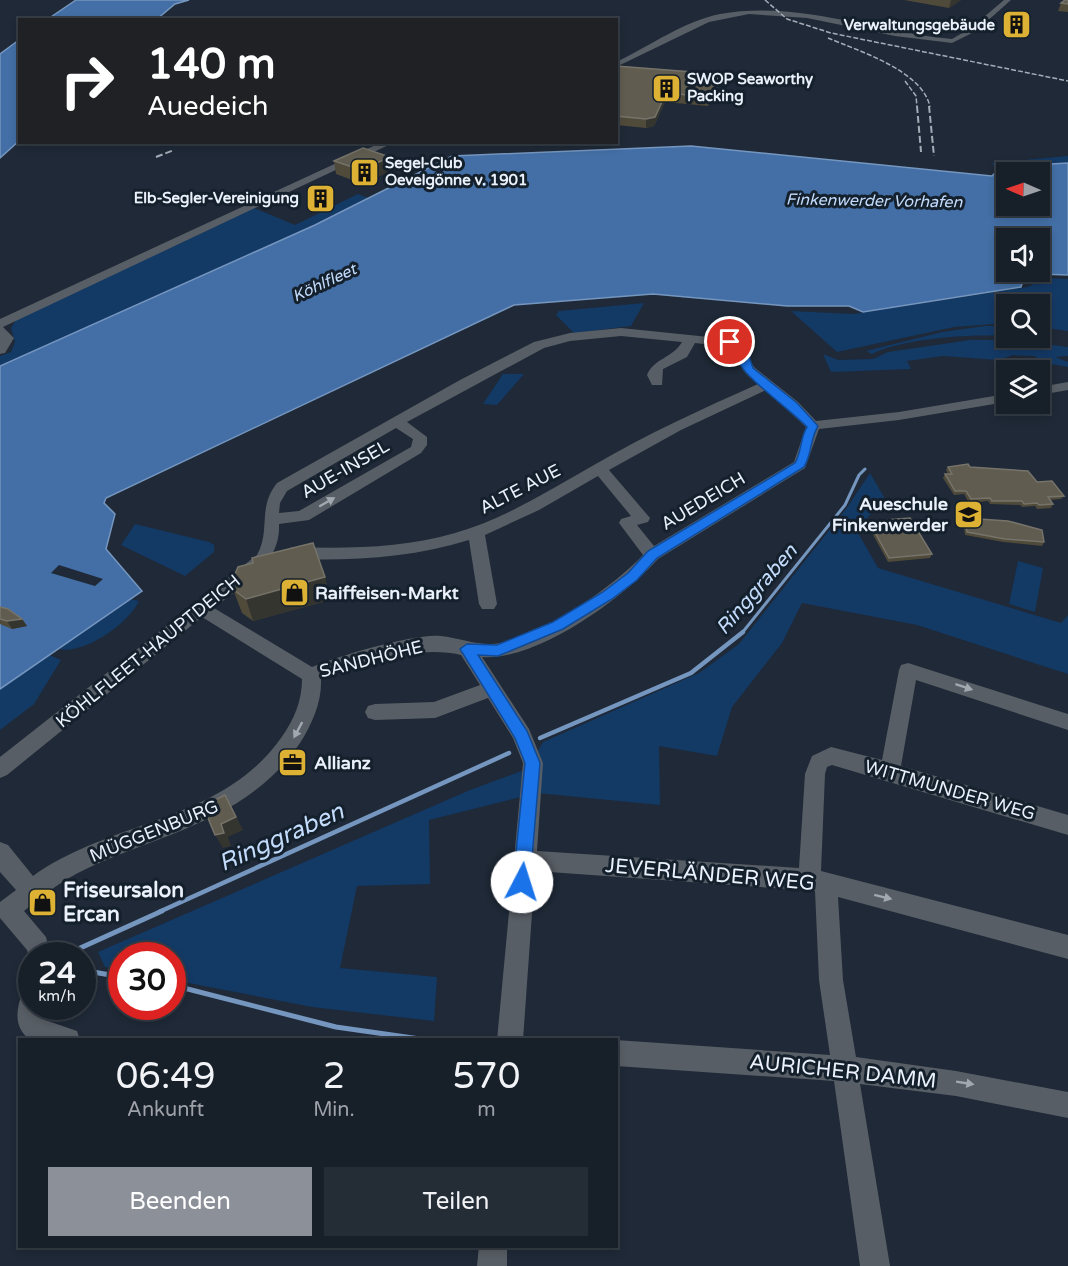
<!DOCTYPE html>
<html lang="de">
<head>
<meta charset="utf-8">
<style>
	:root { --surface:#171f29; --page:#242c35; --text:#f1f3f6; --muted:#9ea2a8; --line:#363d46; --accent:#8c9099 }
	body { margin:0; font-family:"Varela Round",sans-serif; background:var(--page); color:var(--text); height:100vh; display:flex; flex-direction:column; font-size:22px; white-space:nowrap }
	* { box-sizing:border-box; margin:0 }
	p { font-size:20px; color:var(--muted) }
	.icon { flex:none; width:33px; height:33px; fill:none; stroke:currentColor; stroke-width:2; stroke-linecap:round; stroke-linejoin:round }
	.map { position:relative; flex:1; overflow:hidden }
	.panel { position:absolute; left:18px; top:1038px; width:600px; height:210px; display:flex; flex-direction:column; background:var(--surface); border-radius:0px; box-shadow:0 3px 9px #0003,0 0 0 2px var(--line) }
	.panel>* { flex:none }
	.top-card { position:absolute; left:18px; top:18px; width:600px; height:126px; border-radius:0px; box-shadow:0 3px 9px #0003,0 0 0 2px var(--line); background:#202124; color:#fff; overflow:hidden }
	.needle { width:39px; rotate:272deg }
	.tools { position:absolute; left:996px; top:162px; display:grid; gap:12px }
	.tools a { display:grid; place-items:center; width:54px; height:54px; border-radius:0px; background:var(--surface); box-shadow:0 3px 9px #0003,0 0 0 2px var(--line); font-size:30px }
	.speed { position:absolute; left:18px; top:942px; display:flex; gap:12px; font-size:30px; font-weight:700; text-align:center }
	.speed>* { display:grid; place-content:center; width:78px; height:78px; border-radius:50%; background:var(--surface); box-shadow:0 3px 9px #0003,0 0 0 2px var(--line); line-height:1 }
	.speed small { font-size:15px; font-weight:400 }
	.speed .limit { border:9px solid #d22; background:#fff; color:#111 }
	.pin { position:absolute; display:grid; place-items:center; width:51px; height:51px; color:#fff; margin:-26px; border:3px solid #fff; border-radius:50%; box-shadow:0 2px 6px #0007 }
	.me { position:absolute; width:66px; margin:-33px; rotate:5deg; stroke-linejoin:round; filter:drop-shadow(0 0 4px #0008) }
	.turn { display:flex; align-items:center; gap:21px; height:126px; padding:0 30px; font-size:27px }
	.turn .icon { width:78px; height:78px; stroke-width:2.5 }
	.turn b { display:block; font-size:42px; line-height:51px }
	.eta { display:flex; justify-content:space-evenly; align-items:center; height:102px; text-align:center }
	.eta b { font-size:36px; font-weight:600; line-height:42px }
	.action { display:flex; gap:12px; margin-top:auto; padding:12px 30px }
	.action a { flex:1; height:69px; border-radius:0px; background:var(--accent); color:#fff; font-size:24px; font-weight:600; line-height:69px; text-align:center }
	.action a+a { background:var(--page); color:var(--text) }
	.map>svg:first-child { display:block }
</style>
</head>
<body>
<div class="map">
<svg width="1068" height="1266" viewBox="0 0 1068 1266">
	<rect width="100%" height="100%" fill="#1f2937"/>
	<g fill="#133965">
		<polygon points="1068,156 1068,163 1001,167 997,171 992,163"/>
		<polygon points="358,194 368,198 315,225 0,366 0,356 11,352 15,342 11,328 16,320 254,208 295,225"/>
		<polygon points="1045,278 1068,279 1068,331 1040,327 1040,304 1006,304 1006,323 954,327 837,352 791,311 853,314 1028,287"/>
		<polygon points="644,303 631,326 574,333 556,315 559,311"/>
		<path d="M985,326h21v10c-35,-2 -102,2 -134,18l-6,-3 76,-19z"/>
		<polygon points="970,340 1013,340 1068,347 1068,356 1055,357 1068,362 1068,367 1040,362 1035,356 1013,355 998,360 943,356 907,361 911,369 831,372 823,354 838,360 873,359 888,352"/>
		<polygon points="503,374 524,374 497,405 483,404"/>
		<polygon points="870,473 884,497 857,531 878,568 1061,623 1068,615 1068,674 917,625 802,603 782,643 732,707 717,756 659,746 660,805 537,793 429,820 430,884 357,886 340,968 437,977 434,1021 312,1007 173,980 172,956 122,956 121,970 105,967 98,952 470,790 527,769 543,742 699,673 739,644 846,509"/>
		<polygon points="135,524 209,542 214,545 214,552 185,576 121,545"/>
		<polygon points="1018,561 1043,568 1035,612 1009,604"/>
		<path d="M131,599l8,2c-11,23 -55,54 -81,48z"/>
		<polygon points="49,655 61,660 34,704 0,730 0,689"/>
	</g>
	<g fill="#436fa6" stroke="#7596bf" stroke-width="1.5" fill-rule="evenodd">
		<polygon points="76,0 189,0 175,4 157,19 48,19"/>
		<polygon points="19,40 19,141 0,158 0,54"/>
		<path d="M691,146l301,30 9,-9 67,-4v112l-29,-1 -16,6 -2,7 -158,25 -14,-6h-62l-134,-12 -139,11 -408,193 -2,5 11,11 -9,35 36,42 -142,98v-323l315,-141 137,-69zM1006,172h34v34h-34zM1006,238h34v34h-34z"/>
	</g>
	<polygon fill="#1f2937" points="59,565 103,579 95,586 51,573"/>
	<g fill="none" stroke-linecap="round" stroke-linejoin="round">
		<polyline stroke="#7596bf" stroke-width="3" points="742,633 845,505 859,475 865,469"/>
		<g stroke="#7596bf" stroke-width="4.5">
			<polyline points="540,738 691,673 743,632"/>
			<polyline points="159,912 509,753"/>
		</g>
		<g stroke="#7596bf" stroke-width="5">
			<polyline points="67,954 162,911"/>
			<polyline points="87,971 122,977"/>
			<polyline points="172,985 336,1027 427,1040"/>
		</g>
		<g fill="#585e65" fill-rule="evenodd">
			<path d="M1004,0h7l-35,31 -24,12 -57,-7 -88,-18 -58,-4 -40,8 -93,45v-5c34,-16 68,-41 104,-48 77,-14 155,18 232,25l19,-11z"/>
			<polygon points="382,142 395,142 3,327 14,338 5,353 0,354 0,319"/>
			<path d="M621,328l117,12 11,9 2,14 4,5 43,34 18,19 83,-9 107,-18v8l-107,18 -80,9 -14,39 -147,91c-36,40 -121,102 -176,98l47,72 14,34 -6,88 262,17 6,-94 7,-18 19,-9 51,13 17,-90 2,-5 7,-2 160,51v16l-152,-50 -15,86 167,49v20l-236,-70 -5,2 -2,7 -4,97 247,64v24l-230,-62 5,83 13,77 100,14 112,21v26l-112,-22 -96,-12 30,182h-30l-26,-185 -218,-15v-26l214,15 -11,-75 -4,-89 -280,-20 -12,169h-26l26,-277 -10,-25 -25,-40 -53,20 -60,2 -7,-2 -3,-6 3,-6 7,-2 59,-2 46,-17 -19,-30c-43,-10 -100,8 -140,24 1,23 -9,45 -21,64 -55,81 -143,90 -224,131 -19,10 -36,24 -52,37l22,26 5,19h-19l-1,8 -4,-14 -27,-32v-16l16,-12 -16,-18v-30l8,3 25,31c78,-56 189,-54 248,-138 13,-18 21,-37 21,-59l-100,-62 -195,158 -7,3v-21l257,-202c14,-25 0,-47 20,-72l183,-103 74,-38 36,-9zM621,336l61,6c-9,16 -28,16 -35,33l5,10h10l1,-16 24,-12 8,-14 35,4 6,4c2,16 9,23 22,33 -56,25 -111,50 -164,81 -45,25 -89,54 -139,68 -52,15 -109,16 -163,14l-8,6 8,6c60,2 120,-1 177,-19l10,64 3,5h12l3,-5 -12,-69 54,-25 59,-34 33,40 -10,3 -2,4 24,32c-31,33 -98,78 -143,88 -19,4 -40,-5 -59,-7 -27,-3 -102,20 -129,31l-98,-59c29,-24 67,-43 65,-84l30,-4 112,-67 6,-8v-8l-20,-15 137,-74 26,-7zM766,390l40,37 -12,35 -140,84 -17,-21 11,-3 2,-4 -41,-48 72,-40zM396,428l17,11 -2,8 -112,64 -20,2 1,-10 7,-12z"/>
			<polygon points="1068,382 1068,390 1040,395 1040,387"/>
			<path d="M32,988v18h11l-1,11 3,3 32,11 3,9h-50c-17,-13 -14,-31 -7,-49z"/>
			<polygon points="479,1246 507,1246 507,1266 477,1266"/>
		</g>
		<g stroke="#a4acb7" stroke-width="1.5" stroke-dasharray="5 2" stroke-linecap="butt">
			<polyline points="765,0 787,19 831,33 1068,81"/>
			<path d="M828,38c31,13 95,33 102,69"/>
			<polyline points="905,81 916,96 917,107"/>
		</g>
		<g stroke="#a4acb7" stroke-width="2" stroke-dasharray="7 3" stroke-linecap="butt">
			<polyline points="917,106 921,152"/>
			<polyline points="929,106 934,156"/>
			<polyline points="156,157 174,150"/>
		</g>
	</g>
	<g fill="#504a3a">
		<polygon points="904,0 961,0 949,8"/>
		<polygon points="1068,0 1068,12 1058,11 1061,3"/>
		<polygon points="616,66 718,74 714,104 709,103 708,106 665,102 654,126 646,128 616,125"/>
		<polygon points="390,157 392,170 363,184 336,174 334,161"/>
		<polygon points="948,467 970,467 1037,482 1064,496 1061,499 1050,500 1053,504 1051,508 1037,509 1035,506 1022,507 1020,505 990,504 988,501 969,503 964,494 954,495 943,478 945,474 948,474 946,470"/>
		<polygon points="965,518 1044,542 1042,546 1003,542 965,535 963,521"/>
		<polygon points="874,521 932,554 930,558 888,562 871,531 872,527 874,527 873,525"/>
		<polygon points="325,577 330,600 253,621 242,613 231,584"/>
		<polygon points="0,607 22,619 27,626 12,629 0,624"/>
	</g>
	<g fill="#353530">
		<polygon points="951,0 961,0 949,8"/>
		<polygon points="666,93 665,102 654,126 646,128 646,119"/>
		<polygon points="390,157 392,170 363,184 361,170"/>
		<polygon points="325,577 330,600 253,621 246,599"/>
		<polygon points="22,619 27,626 12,629 7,621"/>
		<polygon points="225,795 243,830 228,837 231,846 223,848 215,835 221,824"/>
	</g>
	<g fill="#605c4f" stroke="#76736a" stroke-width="1.5">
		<polygon points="1065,0 1068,0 1068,4 1061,3"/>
		<polygon points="616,66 718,74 716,95 710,94 709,97 666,93 655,117 646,119 616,116"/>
		<polygon points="363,148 390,157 361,170 334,161"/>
		<polygon points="968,464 970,467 1028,471 1037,482 1052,481 1064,496 1048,497 1053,504 1039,505 1037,503 1024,504 1022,501 992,501 990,498 971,499 966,491 955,491 945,474 952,474 948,467"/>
		<polygon points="910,518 932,554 889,558 872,527 877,527 874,521"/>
		<polygon points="965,518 1008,521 1042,530 1044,542 1005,539 967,532"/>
		<polygon points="313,543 325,577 246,599 234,590 231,584 238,567 253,563 252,558"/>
		<polygon points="0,607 8,609 22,619 7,621 0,619"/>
		<polygon points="225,795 236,817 221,824 224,833 215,835 203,806"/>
	</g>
	<defs><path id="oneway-solid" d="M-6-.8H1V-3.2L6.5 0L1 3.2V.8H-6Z" transform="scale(1.5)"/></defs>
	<g fill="#a1a8b0">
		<use href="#oneway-solid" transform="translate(327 502) rotate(-30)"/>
		<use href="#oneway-solid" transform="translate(964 687) rotate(18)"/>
		<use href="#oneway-solid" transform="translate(298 730) rotate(118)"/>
		<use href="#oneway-solid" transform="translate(883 897) rotate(14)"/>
		<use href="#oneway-solid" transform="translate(965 1083) rotate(9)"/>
	</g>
	<path fill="#1a73e8" stroke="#114b97" stroke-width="1.5" d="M730,339l16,8 7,21 44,35 21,23c-8,13 -6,28 -14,41l-147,91 -20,22 -25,19 -49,30 -65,27 -20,-1 49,76 13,32 -10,119 -2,5 -6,3 -6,-3 -3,-5 12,-119 -10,-25 -55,-89 7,-5 30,1 56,-23 50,-30 25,-19 20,-22 147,-88c7,-12 5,-25 12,-36 -15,-16 -60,-48 -67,-63 -2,-4 -2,-9 -2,-14l-13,-8z"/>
	<defs>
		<symbol id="building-square" viewBox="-11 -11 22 22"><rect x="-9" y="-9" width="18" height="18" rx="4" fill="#ddb133" stroke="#15202d"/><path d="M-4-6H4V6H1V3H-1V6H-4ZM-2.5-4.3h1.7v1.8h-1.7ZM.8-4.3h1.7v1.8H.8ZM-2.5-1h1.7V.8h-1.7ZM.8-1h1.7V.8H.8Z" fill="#111"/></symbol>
		<symbol id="school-square" viewBox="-11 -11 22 22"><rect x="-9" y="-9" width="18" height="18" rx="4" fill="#ddb133" stroke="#15202d"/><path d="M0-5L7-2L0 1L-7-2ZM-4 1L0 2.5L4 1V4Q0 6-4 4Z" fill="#111"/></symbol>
		<symbol id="shop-square" viewBox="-11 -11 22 22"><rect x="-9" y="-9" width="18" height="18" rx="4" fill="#ddb133" stroke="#15202d"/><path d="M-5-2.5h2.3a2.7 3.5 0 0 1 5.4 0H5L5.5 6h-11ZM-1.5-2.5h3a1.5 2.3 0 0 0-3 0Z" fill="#111"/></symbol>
		<symbol id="office-square" viewBox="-11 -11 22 22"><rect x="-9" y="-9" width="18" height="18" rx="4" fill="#ddb133" stroke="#15202d"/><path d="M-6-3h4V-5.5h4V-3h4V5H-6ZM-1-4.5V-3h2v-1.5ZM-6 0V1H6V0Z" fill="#111"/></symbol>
	</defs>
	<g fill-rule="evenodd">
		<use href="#building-square" x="1000" y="8" width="33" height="33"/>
		<use href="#building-square" x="650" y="72" width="33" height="33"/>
		<use href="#building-square" x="348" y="156" width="33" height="33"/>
		<use href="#building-square" x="304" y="182" width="33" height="33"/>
		<use href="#school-square" x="952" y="498" width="33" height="33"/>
		<use href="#shop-square" x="278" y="576" width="33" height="33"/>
		<use href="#office-square" x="276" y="746" width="33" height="33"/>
		<use href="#shop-square" x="26" y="886" width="33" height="33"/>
	</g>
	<g text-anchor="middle" stroke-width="6" stroke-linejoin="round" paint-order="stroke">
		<g font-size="15" font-weight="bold" fill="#eaf1fa" stroke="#15202d" text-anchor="end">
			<text x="995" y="30">Verwaltungsgebäude</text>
			<text x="687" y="84" text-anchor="start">SWOP Seaworthy<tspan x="687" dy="17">Packing</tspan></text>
			<text x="385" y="168" text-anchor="start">Segel-Club<tspan x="385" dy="17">Oevelgönne v. 1901</tspan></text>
			<text x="299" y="203">Elb-Segler-Vereinigung</text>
		</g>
		<g font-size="16" font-style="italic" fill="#c3dcfc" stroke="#15202d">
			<text transform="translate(874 200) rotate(1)" y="6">Finkenwerder Vorhafen</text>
			<text transform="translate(324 282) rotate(-25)" y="6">Köhlfleet</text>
		</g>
		<g font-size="18" fill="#eaf1fa" stroke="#15202d">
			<text transform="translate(345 469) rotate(-30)" y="6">AUE-INSEL</text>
			<text transform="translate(520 489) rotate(-27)" y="6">ALTE AUE</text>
			<text transform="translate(703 501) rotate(-31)" y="6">AUEDEICH</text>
			<text transform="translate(148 651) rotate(-39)" y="6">KÖHLFLEET-HAUPTDEICH</text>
			<text transform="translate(371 659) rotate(-14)" y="6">SANDHÖHE</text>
			<text transform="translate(950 790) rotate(16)" y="6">WITTMUNDER WEG</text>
			<text transform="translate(154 831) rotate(-22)" y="6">MÜGGENBURG</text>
		</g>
		<g font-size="18" font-weight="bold" fill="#eaf1fa" stroke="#15202d" text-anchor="start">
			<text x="948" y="510" text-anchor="end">Aueschule<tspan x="948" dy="21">Finkenwerder</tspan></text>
			<text x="315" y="599">Raiffeisen-Markt</text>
			<text x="314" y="769">Allianz</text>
		</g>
		<g font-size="20" font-style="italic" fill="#c3dcfc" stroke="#15202d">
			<text transform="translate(756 589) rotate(-49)" y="7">Ringgraben</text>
		</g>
		<g font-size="21" fill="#eaf1fa" stroke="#15202d">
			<text transform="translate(710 874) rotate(5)" y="7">JEVERLÄNDER WEG</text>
			<text transform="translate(843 1071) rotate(6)" y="7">AURICHER DAMM</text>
		</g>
		<g font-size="21" font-weight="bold" fill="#eaf1fa" stroke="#15202d" text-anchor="start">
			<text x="63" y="897">Friseursalon<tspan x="63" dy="24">Ercan</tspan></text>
		</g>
		<g font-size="24" font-style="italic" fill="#c3dcfc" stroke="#15202d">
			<text transform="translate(281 837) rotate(-24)" y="8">Ringgraben</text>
		</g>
	</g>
</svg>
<div class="tools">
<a><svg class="needle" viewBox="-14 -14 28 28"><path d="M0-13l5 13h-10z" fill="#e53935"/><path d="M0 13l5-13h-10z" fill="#9ea2a8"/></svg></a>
<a><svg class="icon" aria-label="sound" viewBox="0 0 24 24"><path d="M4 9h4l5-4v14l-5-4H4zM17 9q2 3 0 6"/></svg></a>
<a><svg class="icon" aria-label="search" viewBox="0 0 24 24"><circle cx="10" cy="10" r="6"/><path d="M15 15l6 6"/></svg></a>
<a><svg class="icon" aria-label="layers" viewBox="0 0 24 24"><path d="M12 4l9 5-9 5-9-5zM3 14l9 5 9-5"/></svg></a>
</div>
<div class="speed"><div>24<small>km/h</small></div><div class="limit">30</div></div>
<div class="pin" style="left:730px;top:342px;background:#d93025"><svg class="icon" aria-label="arrive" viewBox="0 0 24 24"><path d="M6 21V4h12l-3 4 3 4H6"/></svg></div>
<svg class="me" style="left:522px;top:882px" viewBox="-20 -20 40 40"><circle r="19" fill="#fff"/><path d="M0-13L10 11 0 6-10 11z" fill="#1a73e8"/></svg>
<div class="top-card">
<div class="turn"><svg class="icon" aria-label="right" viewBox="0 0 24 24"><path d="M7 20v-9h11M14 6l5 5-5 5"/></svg><div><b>140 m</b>Auedeich</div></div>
</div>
<section class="panel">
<div class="eta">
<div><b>06:49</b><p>Ankunft</p></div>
<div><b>2</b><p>Min.</p></div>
<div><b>570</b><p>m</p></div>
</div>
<div class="action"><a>Beenden</a><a>Teilen</a></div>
</section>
</div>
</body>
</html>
